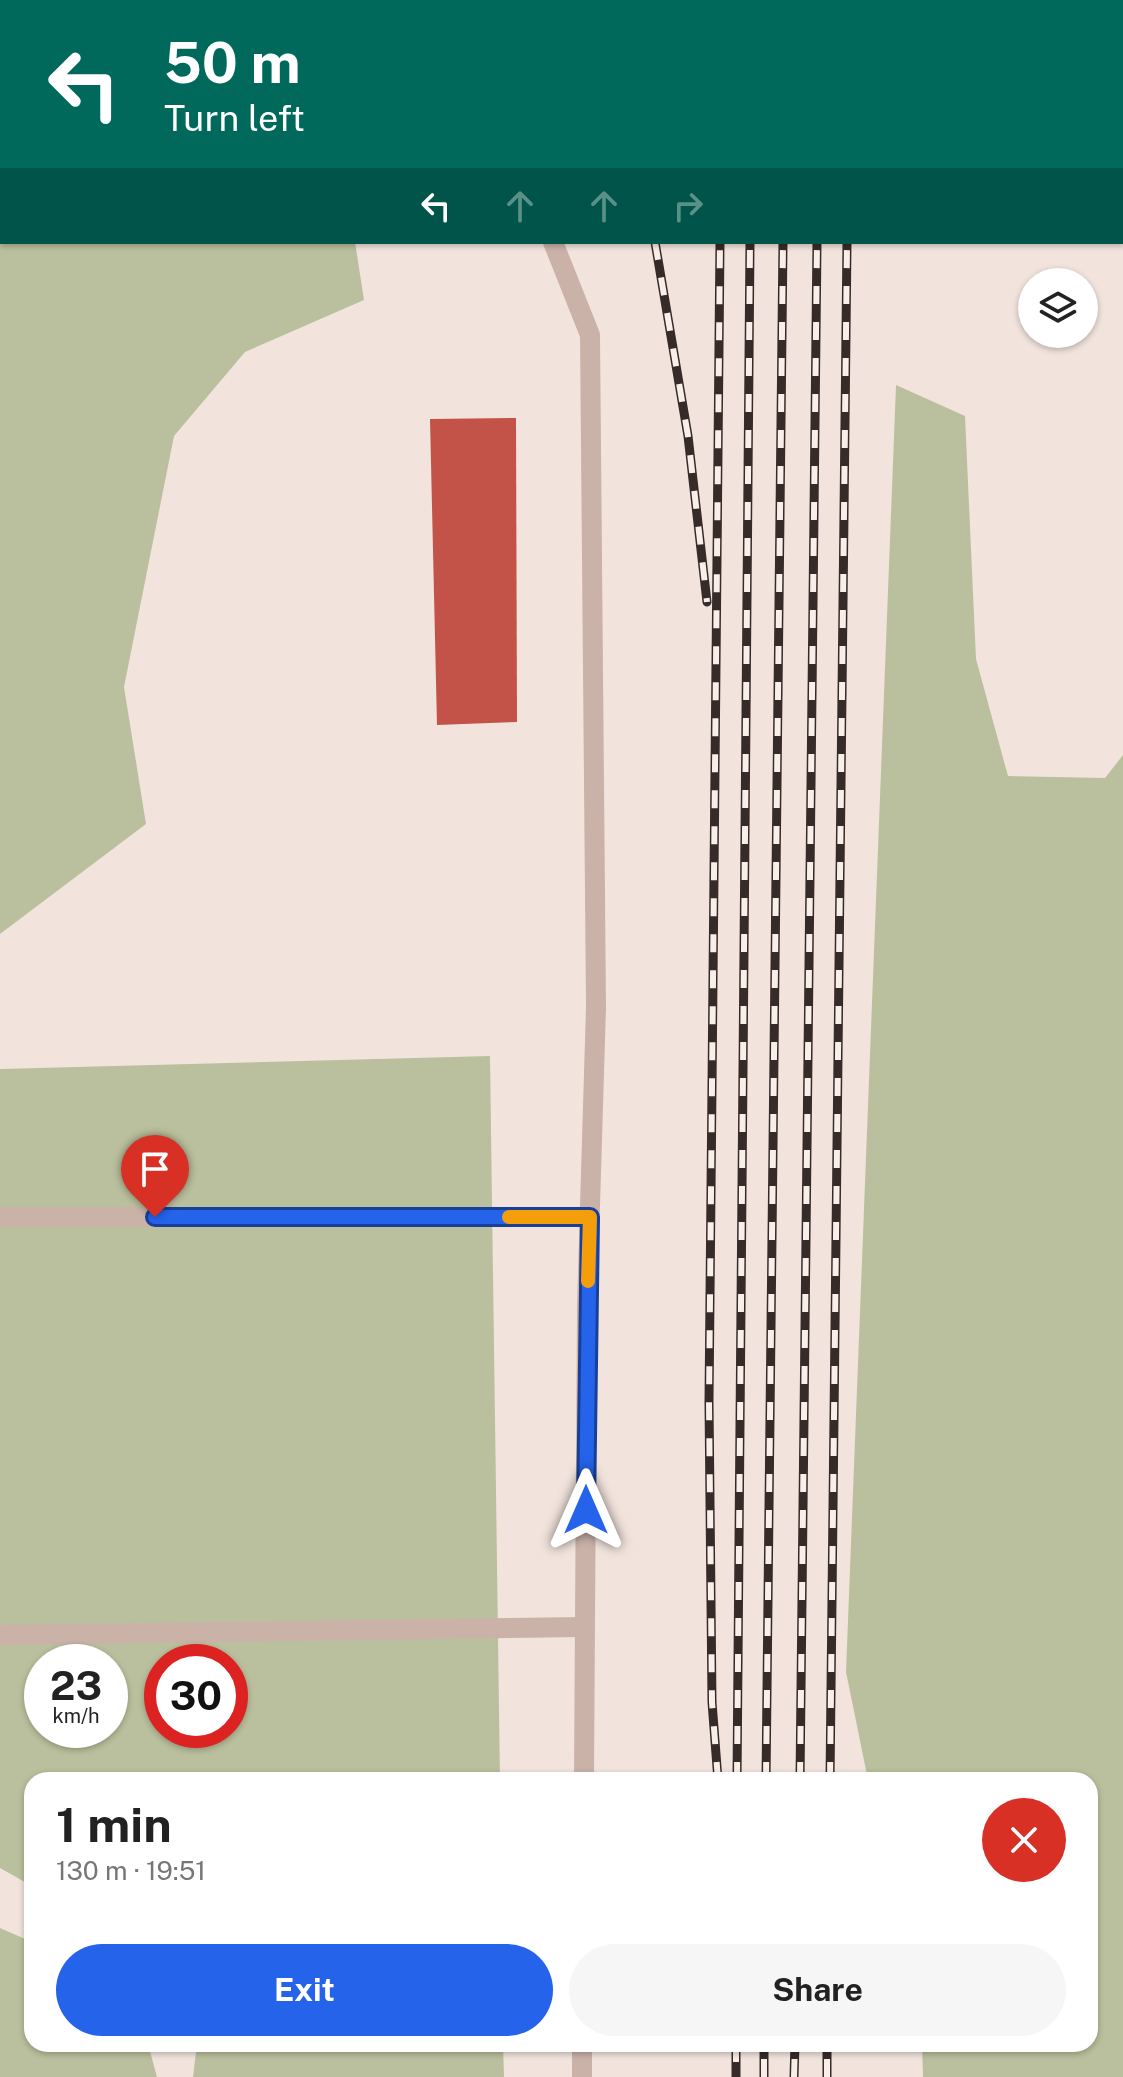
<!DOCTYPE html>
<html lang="en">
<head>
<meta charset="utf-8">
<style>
	:root { --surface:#fff; --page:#f6f6f6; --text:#222; --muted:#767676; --accent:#2563eb }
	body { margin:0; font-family:"Public Sans",sans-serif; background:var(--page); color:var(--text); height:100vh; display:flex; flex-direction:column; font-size:30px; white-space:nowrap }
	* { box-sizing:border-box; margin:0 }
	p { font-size:26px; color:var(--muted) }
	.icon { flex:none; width:44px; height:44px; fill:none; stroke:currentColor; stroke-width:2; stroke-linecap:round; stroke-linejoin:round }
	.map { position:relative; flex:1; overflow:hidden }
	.side { position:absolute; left:24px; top:1772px; width:1074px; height:280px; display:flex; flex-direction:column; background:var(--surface); border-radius:24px; box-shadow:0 2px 6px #0004 }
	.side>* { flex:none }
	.hud { position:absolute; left:0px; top:0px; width:1124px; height:244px; box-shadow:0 2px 6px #0004; background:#00695c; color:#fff; overflow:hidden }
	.fabs { position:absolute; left:1018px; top:268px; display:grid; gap:16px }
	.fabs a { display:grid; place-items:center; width:80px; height:80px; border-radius:50%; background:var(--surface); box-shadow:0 2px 6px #0004; font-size:40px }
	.speed { position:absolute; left:24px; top:1644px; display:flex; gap:16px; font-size:40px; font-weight:700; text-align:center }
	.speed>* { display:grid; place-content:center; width:104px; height:104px; border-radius:50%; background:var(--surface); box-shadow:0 2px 6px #0004; line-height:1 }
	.speed small { font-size:20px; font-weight:400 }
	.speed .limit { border:12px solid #d22; background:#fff; color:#111 }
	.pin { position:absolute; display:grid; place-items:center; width:68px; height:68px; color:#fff; margin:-82px -34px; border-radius:50% 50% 50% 0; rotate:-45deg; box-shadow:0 0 8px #0007 }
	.pin .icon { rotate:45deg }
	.me { position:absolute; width:88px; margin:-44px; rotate:0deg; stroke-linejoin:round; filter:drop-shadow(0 0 6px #0008) }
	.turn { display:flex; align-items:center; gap:28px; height:168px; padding:0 32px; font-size:36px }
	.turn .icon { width:104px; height:104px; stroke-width:2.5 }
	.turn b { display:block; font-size:56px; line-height:68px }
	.lanes { display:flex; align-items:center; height:76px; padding:0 32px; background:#0003; justify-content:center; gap:40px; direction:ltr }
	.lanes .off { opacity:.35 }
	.round { display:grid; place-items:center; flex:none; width:84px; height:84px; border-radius:42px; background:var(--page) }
	.head { display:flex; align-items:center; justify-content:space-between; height:136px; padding:0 32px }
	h1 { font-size:48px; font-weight:700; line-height:60px }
	.action { display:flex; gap:16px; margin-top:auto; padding:16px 32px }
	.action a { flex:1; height:92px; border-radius:48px; background:var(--accent); color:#fff; font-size:32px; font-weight:700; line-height:92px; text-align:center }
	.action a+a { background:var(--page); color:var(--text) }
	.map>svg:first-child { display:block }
</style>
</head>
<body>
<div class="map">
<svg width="1123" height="2077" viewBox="0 0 1123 2077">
	<rect width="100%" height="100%" fill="#f2e4dd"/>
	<g fill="#bac09d" fill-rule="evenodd">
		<polygon points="0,181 2,242 355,242 364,300 245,352 174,436 124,687 146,824 0,934"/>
		<polygon points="896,385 965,416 976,659 1008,776 1105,778 1123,755 1123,2077 923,2077 922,2044 1090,2044 1090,1780 868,1780 846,1672"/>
		<path d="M490,1056l10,724h-468v106l-32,-18v-799zM42,1662h68v68h-68zM162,1662h68v68h-68z"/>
		<polygon points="0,1928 32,1942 32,2044 148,2044 157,2077 0,2077"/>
		<polygon points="197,2044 503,2044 504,2077 193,2077"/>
	</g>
	<polygon fill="#c35349" points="516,418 517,722 437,725 430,419"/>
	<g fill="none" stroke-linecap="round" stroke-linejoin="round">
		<g stroke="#cab2a9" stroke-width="20">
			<polyline points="0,1217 590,1217"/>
			<polyline points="0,1635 585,1627"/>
		</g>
		<g stroke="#cab2a9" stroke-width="20">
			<polyline points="257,0 260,2"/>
			<polyline points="553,242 590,335 596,1007 587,1305 584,1780"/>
			<polyline points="582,2077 582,2044"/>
		</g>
		<defs>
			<g id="rail">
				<polyline points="564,0 565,2"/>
				<polyline points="580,0 581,2"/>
				<polyline points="722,2 722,0"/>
				<polyline points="753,2 753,0"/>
				<polyline points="786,2 786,0"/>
				<polyline points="820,2 820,0"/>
				<polyline points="851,2 851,0"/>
				<polyline points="655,242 688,436 707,602"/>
				<polyline points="718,1780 712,1702 709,1402 720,242"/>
				<polyline points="737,1780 750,242"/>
				<polyline points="766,1780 783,242"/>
				<polyline points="800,1780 817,242"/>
				<polyline points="830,1780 847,242"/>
				<polyline points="736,2044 736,2077"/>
				<polyline points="764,2077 764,2044"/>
				<polyline points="794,2077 795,2044"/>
				<polyline points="827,2077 827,2044"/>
			</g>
		</defs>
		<use href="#rail" stroke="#372b29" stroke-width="9"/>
		<use href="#rail" stroke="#f9efe9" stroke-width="6" stroke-dasharray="18" stroke-linecap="butt"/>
	</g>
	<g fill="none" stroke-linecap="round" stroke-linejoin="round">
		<defs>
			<polyline id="route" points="155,1217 590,1217 586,1510"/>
		</defs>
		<use href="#route" stroke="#184099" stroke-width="20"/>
		<use href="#route" stroke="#2563eb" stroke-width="14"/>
		<polyline stroke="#f59e0b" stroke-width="14" points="509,1217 590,1217 588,1281"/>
	</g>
</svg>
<div class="fabs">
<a><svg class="icon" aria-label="layers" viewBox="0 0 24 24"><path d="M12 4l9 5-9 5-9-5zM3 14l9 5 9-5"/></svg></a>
</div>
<div class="speed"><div>23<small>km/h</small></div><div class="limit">30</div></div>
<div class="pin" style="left:155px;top:1217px;background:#d93025"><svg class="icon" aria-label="arrive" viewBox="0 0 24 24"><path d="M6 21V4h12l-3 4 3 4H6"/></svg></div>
<svg class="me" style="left:586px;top:1510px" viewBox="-20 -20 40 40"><path d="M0-17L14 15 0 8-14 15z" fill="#2563eb" stroke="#fff" stroke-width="4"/></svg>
<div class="hud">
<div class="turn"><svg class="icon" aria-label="left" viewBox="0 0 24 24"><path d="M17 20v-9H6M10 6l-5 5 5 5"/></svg><div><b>50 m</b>Turn left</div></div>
<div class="lanes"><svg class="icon" aria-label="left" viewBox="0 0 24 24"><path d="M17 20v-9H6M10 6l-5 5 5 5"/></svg><svg class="icon off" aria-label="ahead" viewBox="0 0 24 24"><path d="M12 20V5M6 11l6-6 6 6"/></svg><svg class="icon off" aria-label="ahead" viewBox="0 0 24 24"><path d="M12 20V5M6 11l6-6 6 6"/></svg><svg class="icon off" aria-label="right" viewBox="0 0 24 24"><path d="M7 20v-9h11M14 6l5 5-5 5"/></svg></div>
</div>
<section class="side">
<div class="head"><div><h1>1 min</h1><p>130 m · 19:51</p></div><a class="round" style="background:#d93025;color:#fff"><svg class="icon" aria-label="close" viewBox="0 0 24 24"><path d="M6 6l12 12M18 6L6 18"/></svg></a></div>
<div class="action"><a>Exit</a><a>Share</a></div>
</section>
</div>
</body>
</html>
